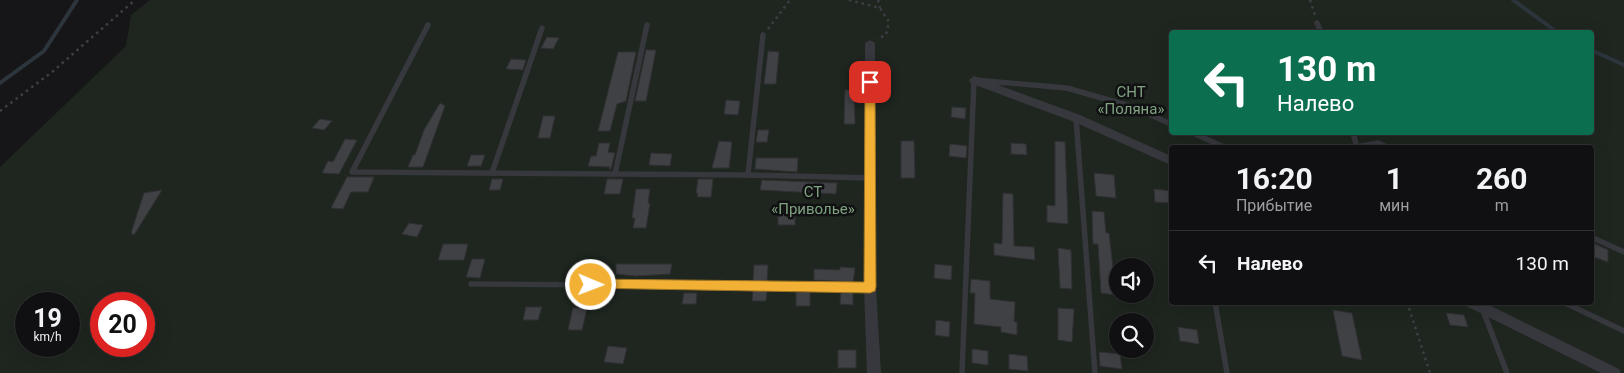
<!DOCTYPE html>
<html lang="ru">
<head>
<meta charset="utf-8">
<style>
	:root { --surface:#101012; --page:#1e1e20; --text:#f1f3f6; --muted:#9c9d9f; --line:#303032 }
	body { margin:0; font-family:Roboto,sans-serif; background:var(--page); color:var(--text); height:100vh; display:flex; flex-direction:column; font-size:19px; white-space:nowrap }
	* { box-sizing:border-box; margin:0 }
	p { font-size:16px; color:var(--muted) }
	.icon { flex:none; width:28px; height:28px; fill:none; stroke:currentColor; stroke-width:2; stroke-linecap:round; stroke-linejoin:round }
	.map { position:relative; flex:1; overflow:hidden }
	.details { position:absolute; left:1169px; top:145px; width:425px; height:160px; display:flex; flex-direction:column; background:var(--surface); border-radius:5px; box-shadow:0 5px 20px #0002,0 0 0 1px var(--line) }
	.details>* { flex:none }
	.top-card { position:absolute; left:1169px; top:30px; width:425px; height:105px; border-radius:5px; box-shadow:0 5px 20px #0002,0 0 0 1px var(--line); background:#0b6e4f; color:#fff; overflow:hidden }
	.buttons { position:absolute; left:1109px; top:258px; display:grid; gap:10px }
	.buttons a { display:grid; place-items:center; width:45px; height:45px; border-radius:50%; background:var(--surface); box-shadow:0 5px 20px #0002,0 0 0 1px var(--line); font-size:25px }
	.speed { position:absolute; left:15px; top:292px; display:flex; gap:10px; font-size:25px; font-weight:700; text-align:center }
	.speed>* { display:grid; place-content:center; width:65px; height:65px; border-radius:50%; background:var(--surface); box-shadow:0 5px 20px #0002,0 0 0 1px var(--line); line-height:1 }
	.speed small { font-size:12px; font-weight:400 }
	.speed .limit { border:8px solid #d22; background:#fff; color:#111 }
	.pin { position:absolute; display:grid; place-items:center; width:42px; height:42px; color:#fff; margin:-21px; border-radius:10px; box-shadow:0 2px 8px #0006 }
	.me { position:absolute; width:55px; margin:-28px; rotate:91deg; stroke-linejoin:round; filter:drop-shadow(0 0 4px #0008) }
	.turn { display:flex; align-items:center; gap:18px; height:105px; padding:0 25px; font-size:22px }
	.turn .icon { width:65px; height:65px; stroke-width:2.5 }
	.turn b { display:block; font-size:35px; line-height:42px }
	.eta { display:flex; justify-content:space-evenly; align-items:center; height:85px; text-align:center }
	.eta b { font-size:30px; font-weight:700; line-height:35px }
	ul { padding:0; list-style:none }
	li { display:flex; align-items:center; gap:15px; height:65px; padding:0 25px; border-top:1px solid var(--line) }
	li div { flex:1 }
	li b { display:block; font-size:19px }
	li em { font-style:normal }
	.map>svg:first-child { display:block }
</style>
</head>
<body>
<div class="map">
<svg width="1624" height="373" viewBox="0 0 1624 373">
	<rect width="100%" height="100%" fill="#161618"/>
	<path fill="#1e261f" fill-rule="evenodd" d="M150,0h1474v373h-1624v-206l126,-121 5,-31zM1171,32h420v100h-420zM1171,148h420v154h-420zM1118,266h27v28h-27zM26,304h43v42h-43zM101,304h43v42h-43zM1118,321h27v28h-27z"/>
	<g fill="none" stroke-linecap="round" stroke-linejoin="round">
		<g stroke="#2c353c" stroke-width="4">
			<polyline points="1513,0 1557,32"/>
			<polyline points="1591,50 1624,65"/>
			<polyline points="0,83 44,51 77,0"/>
		</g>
	</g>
	<g fill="#404145" stroke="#303034">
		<polygon points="547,37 559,38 553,49 541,48"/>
		<polygon points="646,50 656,50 646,101 635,101"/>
		<polygon points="768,51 779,52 776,84 764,84"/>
		<polygon points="618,52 636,52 626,101 617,104 610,131 598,131"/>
		<polygon points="511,59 526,60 523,70 506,69"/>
		<polygon points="845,90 854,90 855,124 844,124"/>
		<polygon points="726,100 740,101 738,115 724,114"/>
		<polygon points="440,103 445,106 423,167 408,167 413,155 415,155 424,130"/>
		<polygon points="952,107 966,108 965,119 951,117"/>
		<polygon points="543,116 555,116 550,138 538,138"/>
		<polygon points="320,119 332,121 324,130 312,128"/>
		<polygon points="758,130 769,130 767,142 756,142"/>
		<polygon points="345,139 357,140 339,174 322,173 328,161 333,162"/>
		<polygon points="719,141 732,142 729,168 712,168"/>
		<polygon points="901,141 914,141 915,178 901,178"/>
		<polygon points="1055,141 1065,142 1068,224 1047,222 1047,205 1055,206"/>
		<polygon points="599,143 610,143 608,152 615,153 611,169 609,169 610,167 588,166 591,156 596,156"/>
		<polygon points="1011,143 1026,144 1027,155 1011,154"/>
		<polygon points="950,144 967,146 966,158 949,156"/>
		<polygon points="651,153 672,154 670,166 649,165"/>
		<polygon points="471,155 485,155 481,166 467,166"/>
		<polygon points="756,158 798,158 797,172 755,169"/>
		<polygon points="1094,173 1114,175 1116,198 1096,196"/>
		<polygon points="347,177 374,177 368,192 351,192 343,209 331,208"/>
		<polygon points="492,179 503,179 500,190 489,190"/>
		<polygon points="607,179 623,179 620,194 604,194"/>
		<polygon points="698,179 713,179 711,197 697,197 698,193 696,193"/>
		<polygon points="762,180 837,183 836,194 760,190"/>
		<polygon points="636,189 650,189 648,203 650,204 646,228 633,228 635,218 632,218"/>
		<polygon points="1154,189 1171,191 1171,203 1155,202"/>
		<polygon points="162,190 134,235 131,233 144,193"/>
		<polygon points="1003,193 1013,194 1014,246 1034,247 1035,260 994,255 994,243 1002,244"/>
		<polygon points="1092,211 1104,212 1106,233 1109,233 1112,259 1115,295 1101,293 1098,244 1093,244"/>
		<rect x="778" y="214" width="17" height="11"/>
		<polygon points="409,223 423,225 417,237 402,234"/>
		<polygon points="1591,242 1608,250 1608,262 1591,256"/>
		<polygon points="443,244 468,244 464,260 438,260"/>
		<polygon points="1058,248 1071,250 1072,289 1060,288"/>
		<polygon points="472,259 485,259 480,278 466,277"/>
		<polygon points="616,264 672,264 670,274 636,276 616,274"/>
		<polygon points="935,264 952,266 951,280 934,278"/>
		<polygon points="754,265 768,265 767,282 753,281"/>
		<polygon points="840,267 855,268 853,282 814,280 814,269 840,270"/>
		<polygon points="971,279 990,281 990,299 1015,302 1014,322 1017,322 1017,335 1001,332 1001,327 974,324 975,293 970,293"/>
		<polygon points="753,291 767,291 766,301 752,301"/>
		<polygon points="841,291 853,292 853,305 840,304"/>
		<rect x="796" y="292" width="14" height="14"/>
		<polygon points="684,293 697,293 696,304 682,304"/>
		<polygon points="526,307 542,307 538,320 523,320"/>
		<polygon points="573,308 587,308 582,330 568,330"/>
		<polygon points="1058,308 1074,309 1072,342 1058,340"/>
		<polygon points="1333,310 1352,313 1362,360 1342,356"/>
		<polygon points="1446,313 1464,315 1468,327 1450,325"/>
		<polygon points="936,320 950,322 949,337 935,335"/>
		<polygon points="1178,327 1197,330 1199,344 1180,341"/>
		<polygon points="608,346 627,348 623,364 604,362"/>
		<polygon points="972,349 988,351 988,365 972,363"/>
		<rect x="838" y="350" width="18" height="18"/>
		<polygon points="1099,352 1120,354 1122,369 1100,366"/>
		<polygon points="1009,354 1027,356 1028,371 1009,369"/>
	</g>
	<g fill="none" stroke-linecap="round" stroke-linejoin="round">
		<g stroke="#3d3f44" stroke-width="2.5" stroke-dasharray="2.5 4" stroke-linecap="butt">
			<polyline points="849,0 880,8 889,22 886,35 877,39"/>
			<polyline points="878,0 880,8"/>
			<polyline points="1310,0 1315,15"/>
			<polyline points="768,29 790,0"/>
			<polyline points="0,111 52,72 135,0"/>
			<polyline points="1407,302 1430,373"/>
		</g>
		<g stroke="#37383d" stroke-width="5.5">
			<polyline points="1317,23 1321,32"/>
			<polyline points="428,25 352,172 748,175"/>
			<polyline points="763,35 748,175 871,178"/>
			<polyline points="1076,118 1095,373"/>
			<polyline points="1191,132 1226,148"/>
			<polyline points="1353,132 1357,148"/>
			<polyline points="1357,147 1378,143 1389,148"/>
			<polyline points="492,173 542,28"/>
			<polyline points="615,174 647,25"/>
			<polyline points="1591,237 1624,252"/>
			<polyline points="471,284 870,287"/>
			<polyline points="1215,302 1227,373"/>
			<polyline points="1563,302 1624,331"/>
			<polyline points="1482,308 1507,373"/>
			<polyline points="962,373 974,80 1067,88 1133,107 1171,124"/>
		</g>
		<g fill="#37383d" fill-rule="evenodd">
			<polygon points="870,40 875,43 876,287 881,373 867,373 864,287 865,43"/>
			<polygon points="974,76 1080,115 1171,156 1171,165 1072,121 970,83 969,80"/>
			<polygon points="1464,302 1483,302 1619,369 1621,373 1601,373 1466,306"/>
		</g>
	</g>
	<polygon fill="#f2b134" stroke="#9d7322" points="870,78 875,82 876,287 875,291 870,293 586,288 585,285 586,281 591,279 864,282 865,82"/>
	<g text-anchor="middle" stroke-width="5" stroke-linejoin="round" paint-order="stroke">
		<g font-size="15" fill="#7fa381" stroke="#111113">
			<text x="1131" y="97">СНТ<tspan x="1131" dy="17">«Поляна»</tspan></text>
			<text x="813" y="197">СТ<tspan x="813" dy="17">«Приволье»</tspan></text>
		</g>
	</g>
</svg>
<div class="buttons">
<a><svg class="icon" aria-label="sound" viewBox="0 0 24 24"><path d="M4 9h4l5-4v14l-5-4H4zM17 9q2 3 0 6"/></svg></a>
<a><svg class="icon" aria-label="search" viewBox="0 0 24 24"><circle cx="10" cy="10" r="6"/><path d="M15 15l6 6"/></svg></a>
</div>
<div class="speed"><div>19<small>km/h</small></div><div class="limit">20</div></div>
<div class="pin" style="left:870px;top:82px;background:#d93025"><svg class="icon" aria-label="arrive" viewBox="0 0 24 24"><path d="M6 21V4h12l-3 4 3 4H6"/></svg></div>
<svg class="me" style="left:591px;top:285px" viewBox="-20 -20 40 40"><circle r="17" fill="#f2b134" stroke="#fff" stroke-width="3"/><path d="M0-11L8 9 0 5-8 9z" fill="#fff"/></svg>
<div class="top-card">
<div class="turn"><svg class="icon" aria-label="left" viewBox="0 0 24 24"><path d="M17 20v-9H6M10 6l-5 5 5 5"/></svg><div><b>130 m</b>Налево</div></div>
</div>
<section class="details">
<div class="eta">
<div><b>16:20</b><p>Прибытие</p></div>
<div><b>1</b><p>мин</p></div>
<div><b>260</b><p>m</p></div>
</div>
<ul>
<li><svg class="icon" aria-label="left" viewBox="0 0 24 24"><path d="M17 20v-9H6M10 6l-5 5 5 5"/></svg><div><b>Налево</b></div><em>130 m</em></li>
</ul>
</section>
</div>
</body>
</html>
